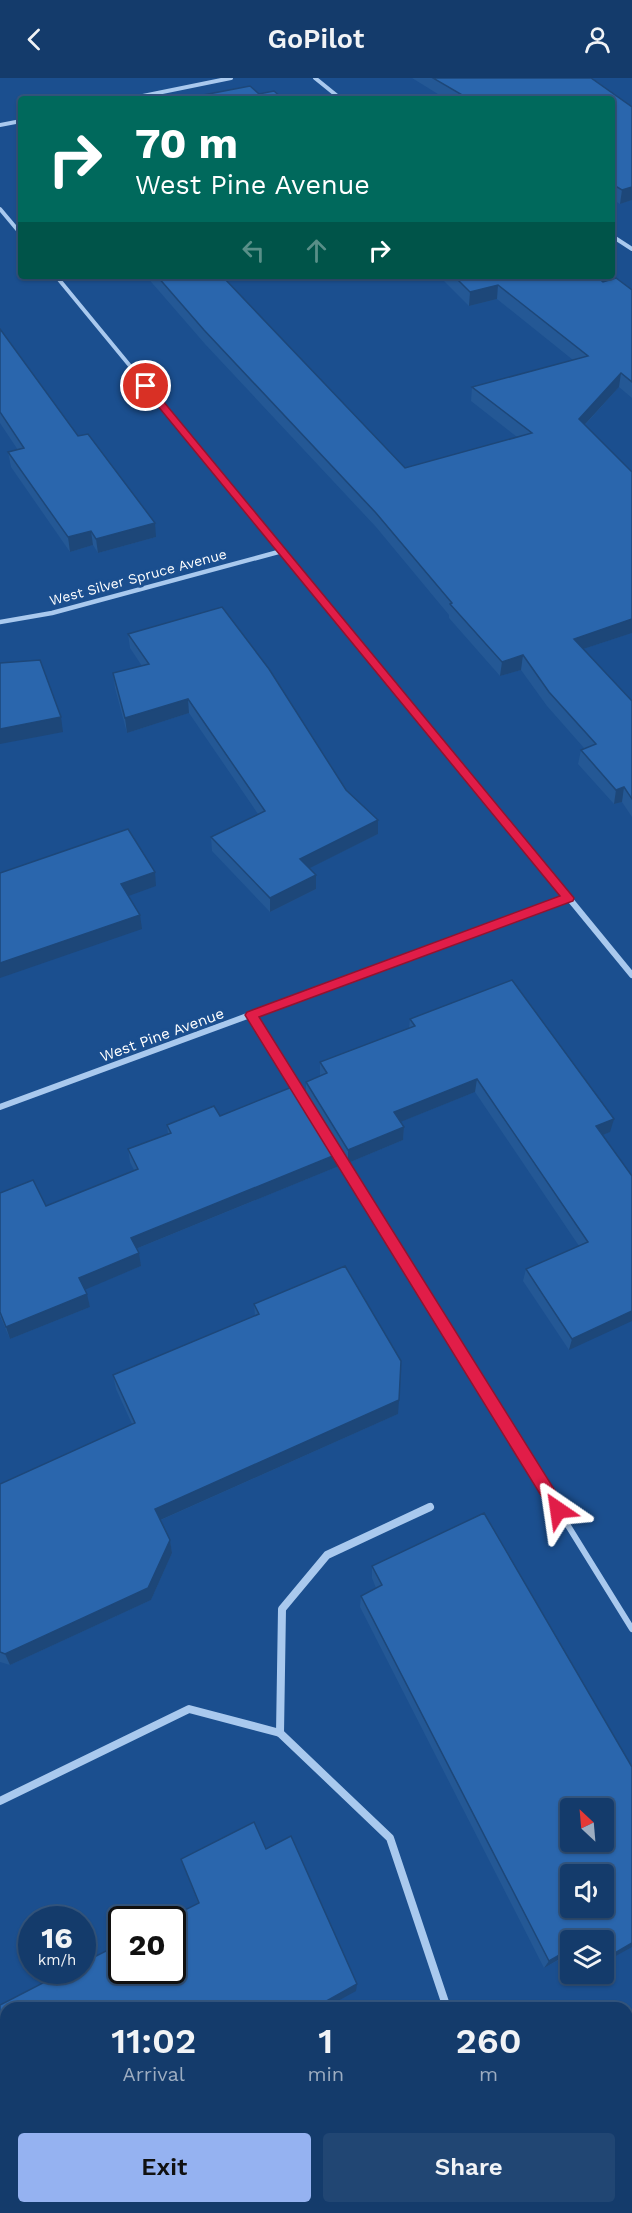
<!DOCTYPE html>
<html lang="en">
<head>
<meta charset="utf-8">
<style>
	:root { --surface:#143b6b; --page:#214673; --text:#f1f3f6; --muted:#9dadc1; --line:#33557e; --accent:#95b2f1 }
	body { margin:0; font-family:"Work Sans",sans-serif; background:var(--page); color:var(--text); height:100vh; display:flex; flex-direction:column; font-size:22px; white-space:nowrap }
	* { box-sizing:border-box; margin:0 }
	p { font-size:20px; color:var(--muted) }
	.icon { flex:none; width:33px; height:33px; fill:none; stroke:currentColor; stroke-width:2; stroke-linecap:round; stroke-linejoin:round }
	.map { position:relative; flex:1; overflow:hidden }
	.drawer { position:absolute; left:0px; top:1924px; width:633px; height:212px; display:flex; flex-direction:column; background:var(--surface); border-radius:18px 18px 0 0; box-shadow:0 2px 4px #0004,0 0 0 2px var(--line) }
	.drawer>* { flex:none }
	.top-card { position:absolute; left:18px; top:18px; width:597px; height:183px; border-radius:6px; box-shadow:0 2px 4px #0004,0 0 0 2px var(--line); background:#00695c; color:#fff; overflow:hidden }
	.needle { width:39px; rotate:334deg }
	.fabs { position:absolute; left:560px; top:1720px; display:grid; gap:12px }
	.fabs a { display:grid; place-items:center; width:54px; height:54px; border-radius:6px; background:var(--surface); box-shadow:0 2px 4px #0004,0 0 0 2px var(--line); font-size:30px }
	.speed { position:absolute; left:18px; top:1828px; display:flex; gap:12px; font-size:30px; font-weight:700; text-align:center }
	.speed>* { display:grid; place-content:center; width:78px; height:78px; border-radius:50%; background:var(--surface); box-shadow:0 2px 4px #0004,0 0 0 2px var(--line); line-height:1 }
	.speed small { font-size:15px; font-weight:400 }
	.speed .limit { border:3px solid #111; border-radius:9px; background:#fff; color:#111 }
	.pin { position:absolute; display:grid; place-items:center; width:51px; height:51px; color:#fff; margin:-26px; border:3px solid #fff; border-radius:50%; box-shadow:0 2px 6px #0007 }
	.me { position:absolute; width:66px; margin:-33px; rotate:328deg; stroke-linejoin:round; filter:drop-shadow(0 0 4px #0008) }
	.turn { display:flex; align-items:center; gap:21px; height:126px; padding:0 18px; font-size:27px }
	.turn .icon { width:78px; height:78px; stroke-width:2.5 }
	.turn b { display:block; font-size:42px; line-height:51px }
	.lanes { display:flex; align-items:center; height:57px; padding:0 18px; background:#0003; justify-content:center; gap:30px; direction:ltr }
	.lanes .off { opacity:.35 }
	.eta { display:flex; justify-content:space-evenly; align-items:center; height:102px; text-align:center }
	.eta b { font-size:36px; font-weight:600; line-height:42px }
	.button { display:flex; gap:12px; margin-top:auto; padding:12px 18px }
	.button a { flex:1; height:69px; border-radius:6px; background:var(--accent); color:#111; font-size:24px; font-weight:600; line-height:69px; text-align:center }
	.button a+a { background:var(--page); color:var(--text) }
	header { display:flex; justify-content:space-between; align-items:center; height:78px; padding:0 18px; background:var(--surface); font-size:27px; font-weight:600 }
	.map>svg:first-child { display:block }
</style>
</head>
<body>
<header><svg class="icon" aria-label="back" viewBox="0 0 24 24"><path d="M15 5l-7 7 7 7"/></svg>GoPilot<svg class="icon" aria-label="person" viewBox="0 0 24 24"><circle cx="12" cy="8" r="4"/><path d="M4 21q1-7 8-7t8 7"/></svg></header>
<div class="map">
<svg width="632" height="2135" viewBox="0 0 632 2135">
	<rect width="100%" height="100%" fill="#1b4f8f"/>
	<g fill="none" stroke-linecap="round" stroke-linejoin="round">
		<g stroke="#a9c9ee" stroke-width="4.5">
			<polyline points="251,937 297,1010"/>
			<polyline points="338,1076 524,1376"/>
		</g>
		<polyline stroke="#a9c9ee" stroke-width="6" points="523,1375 632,1551"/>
		<g stroke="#a9c9ee" stroke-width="4">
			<polyline points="315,0 341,21"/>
			<polyline points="128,21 231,0"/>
			<polyline points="0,47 21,43"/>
			<polyline points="0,131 21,156"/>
			<polyline points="612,158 632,171"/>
			<polyline points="56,198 177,345"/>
		</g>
		<g stroke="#a9c9ee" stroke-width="4.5">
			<polyline points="176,343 546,793"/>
			<polyline points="0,544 52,535 282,473"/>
		</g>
		<g stroke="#a9c9ee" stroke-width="6">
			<polyline points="545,791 632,897"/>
			<polyline points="0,1029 568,820"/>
		</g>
		<g stroke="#a9c9ee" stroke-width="8">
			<polyline points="280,1655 282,1531 327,1477 430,1429"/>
			<polyline points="0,1723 189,1631 280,1655 390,1760 447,1930"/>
			<polyline points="627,2092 632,2089"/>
			<polyline points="542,2130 545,2135"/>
			<polyline points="558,2135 566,2130"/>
		</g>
	</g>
	<g fill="#245895">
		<polygon points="412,0 591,0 632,29 632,122 620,126 612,121 612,21 446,21"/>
		<polygon points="146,198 237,198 224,201 405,390 517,359 471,323 472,309 573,282 497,221 469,228 439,198 596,198 603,204 632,212 632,320 619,309 585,347 632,555 583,571 632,623 632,739 622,724 614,726 578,686 581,672 584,670 547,628 521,592 500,598 449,540 449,537 376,449 205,266"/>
		<polygon points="0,251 78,358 156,459 98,475 93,467 70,474 11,389 8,374 18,372 0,345"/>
		<polygon points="128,556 346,712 378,756 309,790 316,811 270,834 212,773 211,759 258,736 189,635 127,655 115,610 113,595 142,588 130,570"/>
		<polygon points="410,941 610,1054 602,1057 632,1098 569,1272 523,1203 526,1191 579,1168 475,1014 400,1044 404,1049 403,1062 348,1085 306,1017 306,1004 320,998 320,984 409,950"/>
		<polygon points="220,1038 340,1075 339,1088 136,1171 141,1188 85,1211 90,1229 10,1261 0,1238 0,1115 46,1128 134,1092 130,1084 128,1071 168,1056 167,1047"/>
		<polygon points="254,1226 398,1336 161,1442 170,1462 172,1475 151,1522 10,1587 0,1584 0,1406 132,1346 116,1311 113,1297 255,1238"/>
		<polygon points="372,1488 570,1863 570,1876 544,1890 360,1529 361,1518 376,1510 372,1500"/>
		<polygon points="266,1771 356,1913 6,1930 198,1825 181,1781"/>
	</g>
	<g fill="#1d4779">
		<polygon points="632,109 632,122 620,126 622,112"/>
		<polygon points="214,198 237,198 214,203"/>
		<polygon points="498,207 497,221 469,228 470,214"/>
		<polygon points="621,295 619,309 577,355 579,341"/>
		<polygon points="155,445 156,459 98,475 96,461"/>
		<polygon points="91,453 93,467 70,474 68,459"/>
		<polygon points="632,541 632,555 571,575 574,561"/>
		<polygon points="523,577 521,592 500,598 502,584"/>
		<polygon points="188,621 189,635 127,655 125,640"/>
		<polygon points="61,639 63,654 0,666 0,651"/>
		<polygon points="624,709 622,724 614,726 616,712"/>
		<polygon points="378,742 378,756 300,795 300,781"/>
		<polygon points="155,794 156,808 123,820 121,806"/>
		<polygon points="316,797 316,811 270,834 270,820"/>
		<polygon points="140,837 142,851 0,900 0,885"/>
		<polygon points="477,1001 475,1014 393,1047 394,1034"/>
		<polygon points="614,1041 610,1054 593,1061 596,1048"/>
		<polygon points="404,1049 403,1062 348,1085 348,1072"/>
		<polygon points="340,1075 339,1088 133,1172 131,1160"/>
		<polygon points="139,1175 141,1188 82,1213 79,1200"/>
		<polygon points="87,1216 90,1229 10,1261 6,1249"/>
		<polygon points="632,1233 632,1243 569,1272 572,1261"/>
		<polygon points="399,1322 398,1336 158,1443 155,1431"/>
		<polygon points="170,1462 172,1475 151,1522 10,1587 5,1576"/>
		<polygon points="632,1865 632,1869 603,1885 603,1882"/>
		<polygon points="570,1871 570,1875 544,1890 549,1883"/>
		<polygon points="357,1906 356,1913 325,1930 314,1930"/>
		<polygon points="101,2130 110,2130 101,2135 92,2135"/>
	</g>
	<g fill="#2a66ad" stroke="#1d4779" stroke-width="1.5" fill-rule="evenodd">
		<polygon points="433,0 591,0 632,29 632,109 622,112 612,106 612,21 469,21"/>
		<polygon points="250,8 259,16 274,13 283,21 196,21 193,19"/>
		<polygon points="157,198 222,198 405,390 532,355 472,309 588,278 498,207 470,214 454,198 596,198 603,204 616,200 632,212 632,304 621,295 579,341 632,394 632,541 574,561 632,623 632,721 624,709 616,712 581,672 596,666 549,614 523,577 502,584 450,526 452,525 376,435 204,252"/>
		<polygon points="0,251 78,358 88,356 155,445 96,461 91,453 68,459 8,374 24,370 0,334"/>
		<polygon points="222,529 269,591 346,712 378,742 300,781 316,797 270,820 211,759 265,733 188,621 125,640 113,595 149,586 128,556"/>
		<polygon points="40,582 61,639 0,651 0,585"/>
		<polygon points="128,751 155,794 121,806 140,837 0,885 0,795"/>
		<polygon points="512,902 614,1041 596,1048 632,1098 632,1233 572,1261 526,1191 588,1164 477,1001 394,1034 404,1049 348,1072 306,1004 327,995 320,984 415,948 410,941"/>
		<polygon points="297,1007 340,1075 131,1160 139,1175 79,1200 87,1216 6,1249 0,1234 0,1115 33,1102 46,1128 138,1091 128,1071 171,1055 167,1047 214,1028 220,1038"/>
		<polygon points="345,1188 401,1283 399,1322 155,1431 170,1462 148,1510 5,1576 0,1574 0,1406 135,1345 113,1297 259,1236 254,1226"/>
		<path d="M484,1435l148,254v176l-29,17v-19h-33v8l-21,12 -188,-365 21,-11 -10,-19zM570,1731h33v33h-33zM570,1797h33v33h-33z"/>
		<polygon points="254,1744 266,1771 291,1758 357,1906 314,1930 6,1930 6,2130 101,2130 92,2135 0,2135 0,1927 66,1893 82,1893 82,1885 122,1865 122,1893 172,1893 172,1842 165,1842 199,1825 181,1781"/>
	</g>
	<polygon fill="#e11d48" stroke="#92132f" stroke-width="1.5" points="143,306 149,306 574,820 573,823 259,939 564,1427 566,1432 564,1437 558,1439 553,1437 245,937 247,934 560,818 143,310"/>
	<g text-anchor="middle" stroke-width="6" stroke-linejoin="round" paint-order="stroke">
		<g font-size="14" fill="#fff" stroke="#1b4f8f">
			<text transform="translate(138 499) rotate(-15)" y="5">West Silver Spruce Avenue</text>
		</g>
		<g font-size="15" fill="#fff" stroke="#1b4f8f">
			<text transform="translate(162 957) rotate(-20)" y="5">West Pine Avenue</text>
		</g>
	</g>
</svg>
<div class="fabs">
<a><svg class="needle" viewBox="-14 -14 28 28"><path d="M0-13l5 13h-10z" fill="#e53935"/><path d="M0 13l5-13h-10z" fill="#9dadc1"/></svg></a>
<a><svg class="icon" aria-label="sound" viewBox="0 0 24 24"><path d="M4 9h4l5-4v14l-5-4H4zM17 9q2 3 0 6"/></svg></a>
<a><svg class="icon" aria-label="layers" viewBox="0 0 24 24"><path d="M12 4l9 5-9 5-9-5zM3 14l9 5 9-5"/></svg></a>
</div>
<div class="speed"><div>16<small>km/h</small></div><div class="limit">20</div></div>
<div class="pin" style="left:146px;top:308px;background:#d93025"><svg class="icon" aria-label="arrive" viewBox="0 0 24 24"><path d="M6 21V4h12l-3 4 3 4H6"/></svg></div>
<svg class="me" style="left:558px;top:1432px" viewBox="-20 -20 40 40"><path d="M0-17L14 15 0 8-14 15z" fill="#e11d48" stroke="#fff" stroke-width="4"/></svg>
<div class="top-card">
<div class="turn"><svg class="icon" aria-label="right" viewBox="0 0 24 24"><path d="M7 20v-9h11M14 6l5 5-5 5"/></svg><div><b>70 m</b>West Pine Avenue</div></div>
<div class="lanes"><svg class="icon off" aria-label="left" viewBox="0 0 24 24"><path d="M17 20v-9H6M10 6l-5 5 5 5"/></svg><svg class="icon off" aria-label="ahead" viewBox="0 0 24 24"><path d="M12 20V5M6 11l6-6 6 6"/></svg><svg class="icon" aria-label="right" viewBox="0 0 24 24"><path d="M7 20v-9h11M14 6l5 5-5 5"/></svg></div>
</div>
<section class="drawer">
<div class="eta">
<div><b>11:02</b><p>Arrival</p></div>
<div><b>1</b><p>min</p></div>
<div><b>260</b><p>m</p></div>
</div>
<div class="button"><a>Exit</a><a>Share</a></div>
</section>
</div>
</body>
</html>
